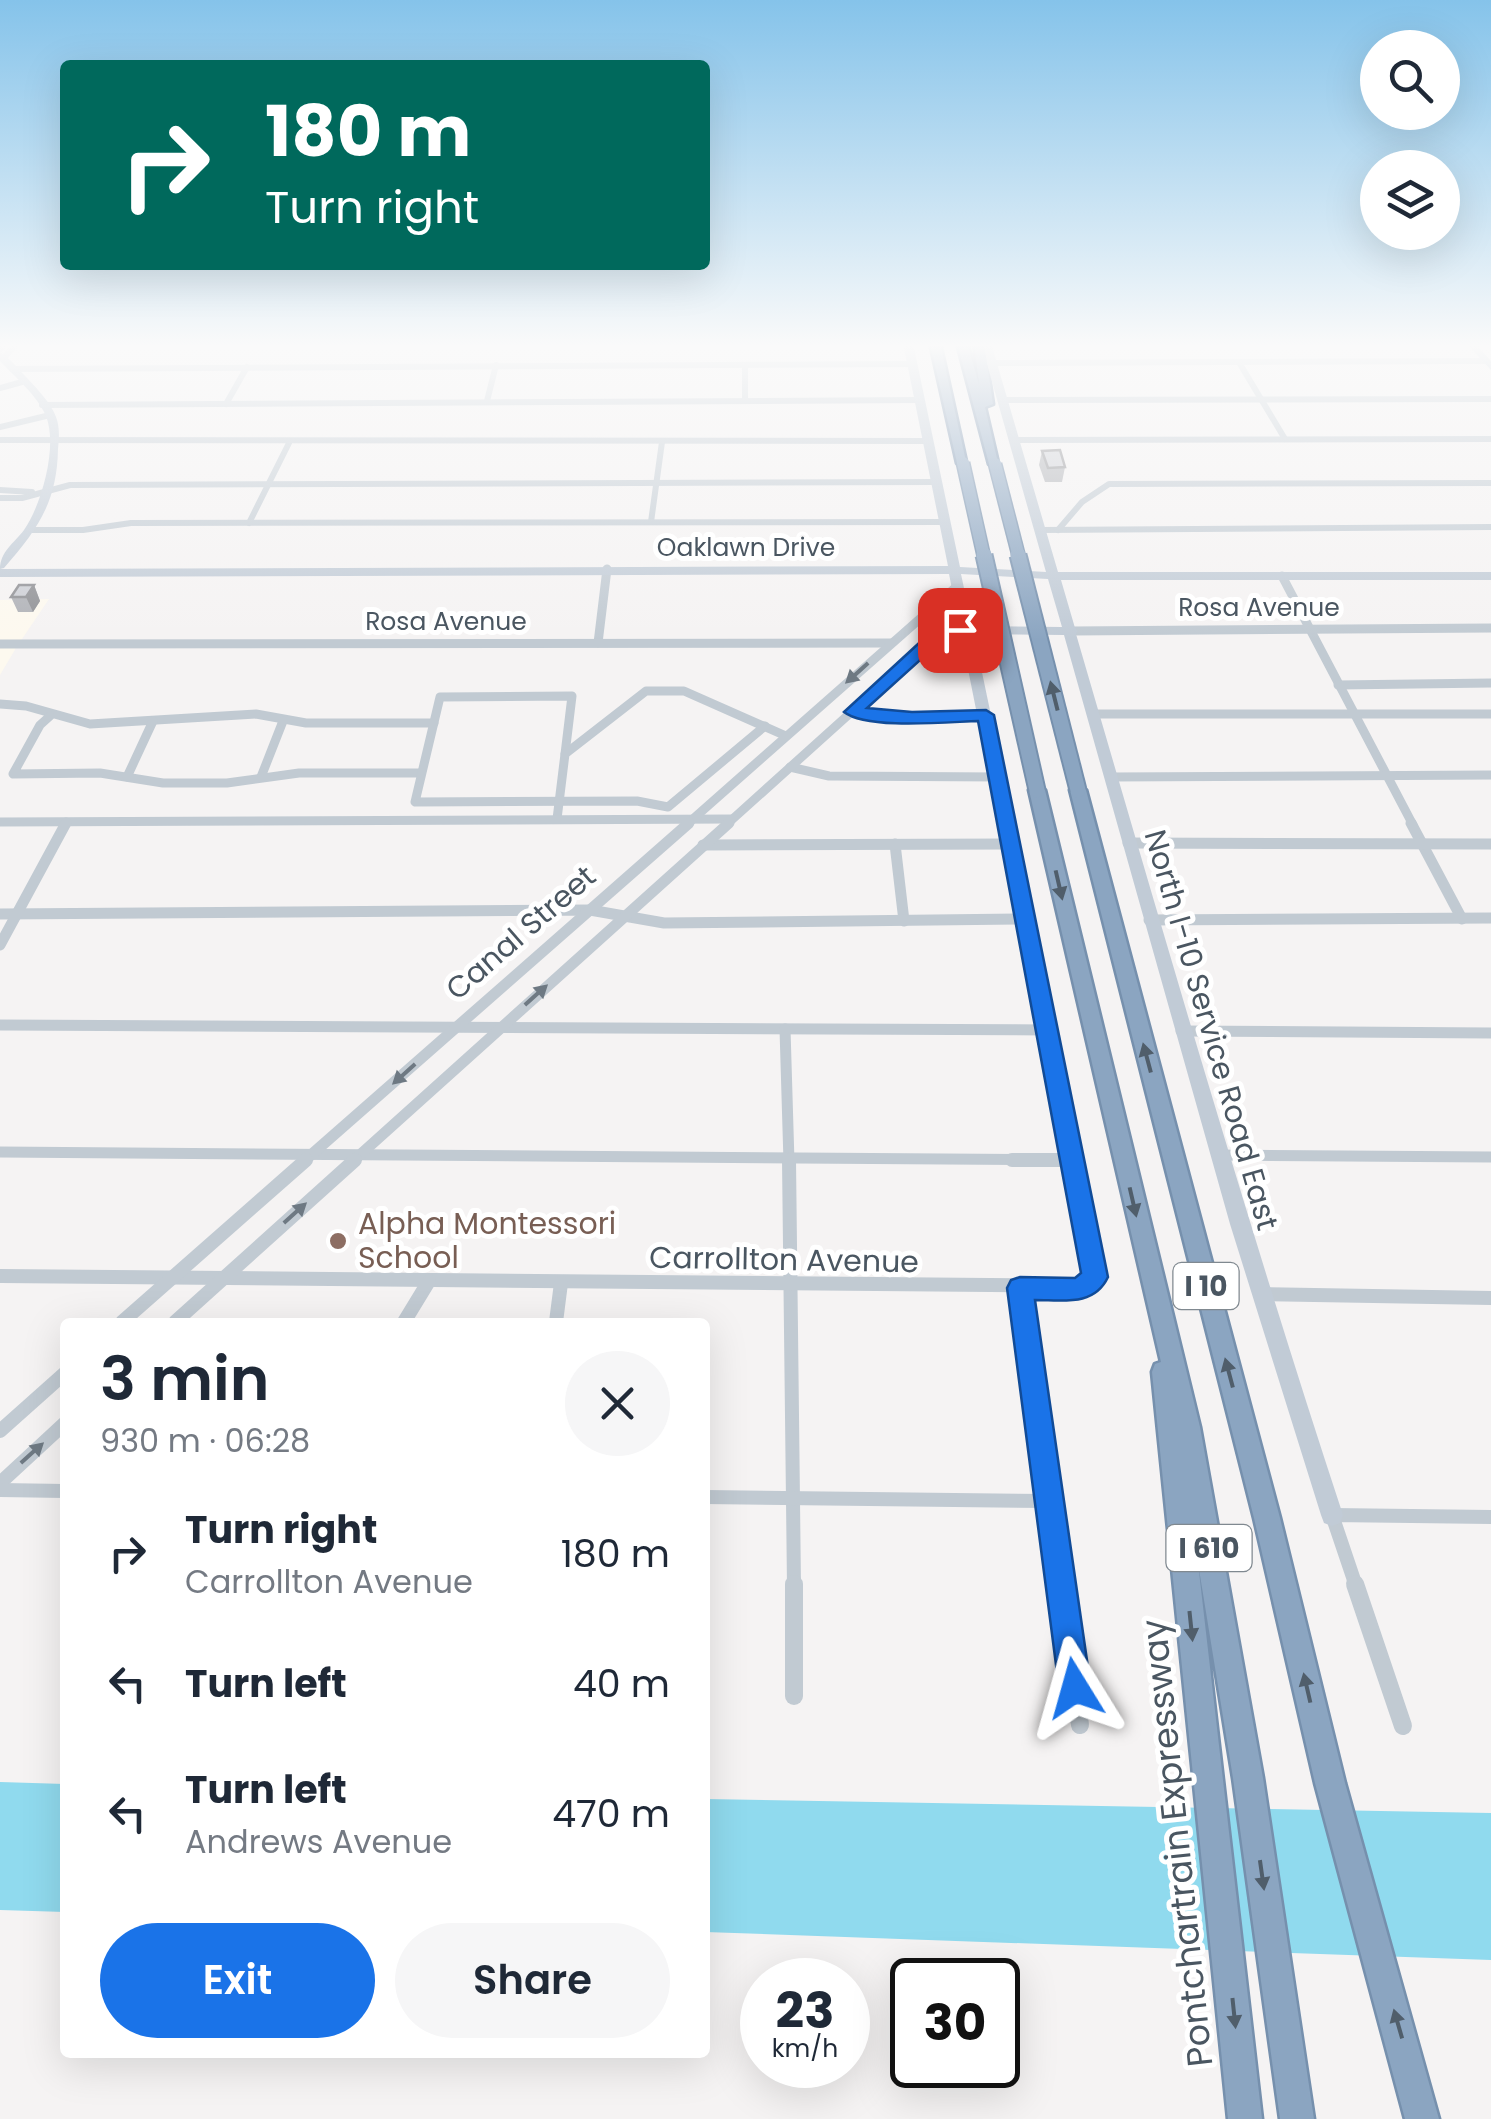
<!DOCTYPE html>
<html lang="en">
<head>
<meta charset="utf-8">
<style>
	:root { --surface:#fff; --page:#f6f6f7; --text:#1f2937; --muted:#747a83; --accent:#1a73e8 }
	body { margin:0; font-family:Poppins,sans-serif; background:var(--page); color:var(--text); height:100vh; display:flex; flex-direction:column; font-size:38px; white-space:nowrap }
	* { box-sizing:border-box; margin:0 }
	p { font-size:32px; color:var(--muted) }
	.icon { flex:none; width:55px; height:55px; fill:none; stroke:currentColor; stroke-width:2; stroke-linecap:round; stroke-linejoin:round }
	.map { position:relative; flex:1; overflow:hidden }
	.side { position:absolute; left:60px; top:1318px; width:650px; height:740px; display:flex; flex-direction:column; background:var(--surface); border-radius:10px; box-shadow:0 10px 40px #0002 }
	.side>* { flex:none }
	.top-card { position:absolute; left:60px; top:60px; width:650px; height:210px; border-radius:10px; box-shadow:0 10px 40px #0002; background:#00695c; color:#fff; overflow:hidden }
	.buttons { position:absolute; left:1360px; top:30px; display:grid; gap:20px }
	.buttons a { display:grid; place-items:center; width:100px; height:100px; border-radius:50%; background:var(--surface); box-shadow:0 10px 40px #0002; font-size:50px }
	.speed { position:absolute; left:740px; top:1958px; display:flex; gap:20px; font-size:50px; font-weight:700; text-align:center }
	.speed>* { display:grid; place-content:center; width:130px; height:130px; border-radius:50%; background:var(--surface); box-shadow:0 10px 40px #0002; line-height:1 }
	.speed small { font-size:25px; font-weight:400 }
	.speed .limit { border:5px solid #111; border-radius:15px; background:#fff; color:#111 }
	.pin { position:absolute; display:grid; place-items:center; width:85px; height:85px; color:#fff; margin:-42px; border-radius:20px; box-shadow:0 5px 15px #0006 }
	.me { position:absolute; width:110px; margin:-55px; rotate:352deg; stroke-linejoin:round; filter:drop-shadow(0 0 8px #0008) }
	.turn { display:flex; align-items:center; gap:35px; height:210px; padding:0 40px; font-size:45px }
	.turn .icon { width:130px; height:130px; stroke-width:2.5 }
	.turn b { display:block; font-size:70px; line-height:85px }
	.round { display:grid; place-items:center; flex:none; width:105px; height:105px; border-radius:52px; background:var(--page) }
	.headline { display:flex; align-items:center; justify-content:space-between; height:170px; padding:0 40px }
	h1 { font-size:60px; font-weight:600; line-height:75px }
	.primary-button { display:flex; gap:20px; margin-top:auto; padding:20px 40px }
	.primary-button a { flex:1; height:115px; border-radius:60px; background:var(--accent); color:#fff; font-size:40px; font-weight:600; line-height:115px; text-align:center }
	.primary-button a+a { background:var(--page); color:var(--text) }
	ul { padding:0; list-style:none }
	li { display:flex; align-items:center; gap:30px; height:130px; padding:0 40px }
	li div { flex:1 }
	li b { display:block; font-size:38px }
	li em { font-style:normal }
	.map>svg:first-child { display:block }
</style>
</head>
<body>
<div class="map">
<svg width="1491" height="2119" viewBox="0 0 1491 2119">
	<rect width="100%" height="100%" fill="#f5f3f3"/>
	<polygon fill="#fdf9ef" points="49,599 16,648 0,675 0,600"/>
	<g fill="#90daee">
		<polygon points="0,1782 65,1784 65,1912 0,1910"/>
		<polygon points="705,1799 1491,1813 1491,1960 705,1932"/>
	</g>
	<g fill="none" stroke-linecap="round" stroke-linejoin="round">
		<defs>
			<g id="highway">
				<polygon points="930,343 940,343 967,466 957,463"/>
				<polygon points="957,343 967,343 979,384 974,343 984,343 993,404 985,407 999,467 989,464"/>
				<polygon points="1037,785 1045,790 1200,1427 1263,1778 1314,2119 1280,2119 1233,1778 1198,1563 1262,2119 1228,2119 1152,1372 1155,1364 1161,1362 1029,790"/>
				<polygon points="1078,785 1086,790 1280,1518 1345,1783 1439,2119 1405,2119 1315,1783 1254,1518 1070,790"/>
			</g>
		</defs>
		<use href="#highway" stroke="#7690ad" stroke-width="5"/>
		<g stroke="#c1cad2" stroke-width="6">
			<polyline points="0,349 5,343"/>
			<polyline points="3,359 17,343"/>
			<polyline points="992,363 1486,361"/>
			<polyline points="1240,364 1285,439"/>
			<polyline points="745,365 745,401"/>
			<polyline points="12,369 913,364"/>
			<polyline points="0,388 22,382"/>
			<polyline points="1003,400 1491,399"/>
			<polyline points="487,401 496,365"/>
			<polyline points="226,404 247,367"/>
			<polyline points="42,405 920,400"/>
			<polyline points="0,427 50,415"/>
			<polyline points="0,440 928,441"/>
			<polyline points="1015,440 1491,439"/>
			<polyline points="0,490 32,492"/>
			<polyline points="0,498 22,498 70,485 937,482"/>
			<polyline points="651,522 662,442"/>
			<polyline points="249,523 289,443"/>
			<polyline points="31,530 83,530 131,523 945,522"/>
			<polyline points="1041,530 1491,527"/>
			<polyline points="1058,530 1082,502 1109,484 1491,483"/>
		</g>
		<g stroke="#c1cad2" stroke-width="9">
			<polyline points="1282,576 1413,825"/>
			<polyline points="1072,631 1491,628"/>
			<polyline points="598,643 607,569"/>
			<polyline points="0,644 891,643"/>
			<polyline points="1338,685 1491,683"/>
			<polyline points="0,704 26,706 90,724 256,714 306,723 434,723"/>
			<polyline points="853,711 912,718 986,715"/>
			<polyline points="1093,714 1491,714"/>
			<polyline points="50,716 40,725 13,774 100,773 163,783 227,783 299,773 420,773"/>
			<polyline points="565,754 572,696 440,697 415,802 637,801 668,807 765,726"/>
			<polyline points="790,767 829,776 999,777"/>
			<polyline points="127,777 153,721"/>
			<polyline points="261,777 283,721"/>
			<polyline points="1110,777 1491,775"/>
			<polyline points="557,819 565,754 646,691 684,691 786,736"/>
			<polyline points="0,822 732,819"/>
			<polyline points="686,825 957,586"/>
			<polyline points="726,825 927,644 945,632 967,630"/>
		</g>
		<g stroke="#c1cad2" stroke-width="11">
			<polyline points="1411,823 1462,919"/>
			<polyline points="1128,843 1491,844"/>
			<polyline points="895,844 904,921"/>
			<polyline points="703,845 1012,844"/>
			<polyline points="0,914 590,910 664,923 1028,919"/>
			<polyline points="1149,920 1491,918"/>
			<polyline points="0,945 66,823"/>
			<polyline points="0,1025 1049,1030"/>
			<polyline points="785,1029 789,1162"/>
			<polyline points="1181,1031 1491,1033"/>
			<polyline points="0,1152 1075,1160"/>
			<polyline points="1218,1155 1491,1157"/>
			<polyline points="303,1162 689,823"/>
			<polyline points="352,1162 729,823"/>
		</g>
		<g stroke="#c1cad2" stroke-width="14">
			<polyline points="789,1160 794,1586"/>
			<polyline points="1012,1160 1075,1160"/>
			<polyline points="0,1276 1087,1286"/>
			<polyline points="1020,1288 1061,1586"/>
			<polyline points="1260,1294 1491,1298"/>
			<polyline points="122,1322 306,1160"/>
			<polyline points="175,1322 355,1160"/>
			<polyline points="404,1322 429,1281"/>
			<polyline points="556,1322 561,1283"/>
			<polyline points="0,1431 65,1373"/>
			<polyline points="0,1483 65,1423"/>
			<polyline points="0,1490 65,1491"/>
			<polyline points="705,1497 1048,1501"/>
			<polyline points="1356,1586 1332,1515 1491,1517"/>
		</g>
		<g stroke="#c1cad2" stroke-width="18">
			<polyline points="794,1584 794,1696"/>
			<polyline points="1061,1584 1080,1725"/>
			<polyline points="1355,1584 1403,1726"/>
		</g>
		<g fill="#c1cbd6" fill-rule="evenodd">
			<path d="M903,343h10l47,224 86,5 -65,-229h10l67,229h433v8h-430l14,48 3,3 -2,3c86,295 171,589 267,881l-3,8 -8,3 -8,-3 -3,-8 -91,-291 -166,-589 -90,-1 110,526 21,117c-5,11 -12,20 -25,15l-3,-6 8,-11 -19,-115 -117,-586 -949,3v-8l948,-3zM961,574l87,5 14,48 -90,-1z"/>
			<path d="M0,352c11,7 19,18 28,27 10,11 23,24 28,38 4,10 3,22 2,32 -1,53 -20,80 -54,119l-4,1c0,-17 14,-26 24,-39 18,-26 34,-84 22,-114 -9,-21 -31,-39 -46,-55z"/>
		</g>
		<polygon fill="#b3c2d1" fill-rule="evenodd" points="1466,343 1475,343 1491,361 1491,370"/>
		<use href="#highway" fill="#8ba5c1" fill-rule="evenodd"/>
		<defs>
			<g id="highway-bridge-far1">
				<polyline points="963,463 984,557"/>
				<polyline points="995,464 1019,557"/>
			</g>
			<g id="highway-bridge">
				<polyline points="984,555 1037,790"/>
				<polyline points="1018,555 1078,790"/>
			</g>
		</defs>
		<use href="#highway-bridge-far1" stroke="#7690ad" stroke-width="15" stroke-linecap="butt"/>
		<use href="#highway-bridge" stroke="#7690ad" stroke-width="19" stroke-linecap="butt"/>
		<use href="#highway-bridge-far1" stroke="#8ba5c1" stroke-width="12"/>
		<use href="#highway-bridge" stroke="#8ba5c1" stroke-width="15"/>
	</g>
	<g fill="#b0b2b7">
		<polygon points="1042,451 1065,467 1062,482 1045,482 1039,465"/>
		<polygon points="34,585 40,601 33,612 18,612 11,597"/>
	</g>
	<polygon fill="#909195" points="34,585 40,601 33,612 26,597"/>
	<g fill="#cdcfd5" stroke="#909195" stroke-width="2.5">
		<polygon points="1060,450 1065,467 1048,468 1042,451"/>
		<polygon points="19,585 34,585 26,597 11,597"/>
	</g>
	<defs><path id="oneway-solid" d="M-6-.8H1V-3.2L6.5 0L1 3.2V.8H-6Z" transform="scale(2.5)"/></defs>
	<g fill="#6e7983">
		<use href="#oneway-solid" transform="translate(857 673) rotate(138)"/>
		<use href="#oneway-solid" transform="translate(536 995) rotate(-42)"/>
		<use href="#oneway-solid" transform="translate(404 1074) rotate(138)"/>
		<use href="#oneway-solid" transform="translate(295 1213) rotate(-42)"/>
		<use href="#oneway-solid" transform="translate(32 1453) rotate(-42)"/>
	</g>
	<g fill="#505e6b">
		<use href="#oneway-solid" transform="translate(1054 696) rotate(-104)"/>
		<use href="#oneway-solid" transform="translate(1059 885) rotate(77)"/>
		<use href="#oneway-solid" transform="translate(1147 1058) rotate(-105)"/>
		<use href="#oneway-solid" transform="translate(1133 1202) rotate(77)"/>
		<use href="#oneway-solid" transform="translate(1229 1373) rotate(-105)"/>
		<use href="#oneway-solid" transform="translate(1191 1626) rotate(84)"/>
		<use href="#oneway-solid" transform="translate(1307 1688) rotate(-103)"/>
		<use href="#oneway-solid" transform="translate(1262 1875) rotate(82)"/>
		<use href="#oneway-solid" transform="translate(1234 2013) rotate(84)"/>
		<use href="#oneway-solid" transform="translate(1398 2024) rotate(-106)"/>
	</g>
	<linearGradient id="sky" x2="0" y2="1"><stop stop-color="#85c3ea"/><stop offset="0.54" stop-color="#fafafa"/><stop offset="1" stop-color="#fafafa" stop-opacity="0"/></linearGradient>
	<rect width="1491" height="640" fill="url(#sky)"/>
	<path fill="#1a73e8" stroke="#114b97" stroke-width="2.5" d="M960,625l5,2v6l-24,8 -74,67 45,4 74,-2 8,5 114,562c-14,30 -46,23 -73,23l56,388 -5,11 -11,5 -11,-5 -5,-11 -52,-400 4,-8 9,-3 55,1 6,-5 -103,-552c-31,1 -111,9 -134,-9l86,-79z"/>
	<circle fill="#8d6e63" stroke="#fff" stroke-width="4" cx="338" cy="1241" r="10"/>
	<g text-anchor="middle" stroke-width="10" stroke-linejoin="round" paint-order="stroke">
		<g font-size="25" fill="#4a5661" stroke="#fff">
			<text x="746" y="556">Oaklawn Drive</text>
			<text x="1259" y="616">Rosa Avenue</text>
			<text x="446" y="630">Rosa Avenue</text>
		</g>
		<g fill="#fff" stroke="#808990" stroke-width="2.5">
			<rect x="1173.5" y="1263" width="65" height="46" rx="8"/>
			<rect x="1166.5" y="1525" width="85" height="46" rx="8"/>
		</g>
		<g font-size="28" font-weight="bold" fill="#4a5661">
			<text x="1206" y="1296">I 10</text>
			<text x="1209" y="1558">I 610</text>
		</g>
		<g font-size="30" fill="#4a5661" stroke="#fff">
			<text transform="translate(521 933) rotate(-41)" y="10">Canal Street</text>
			<text transform="translate(1211 1030) rotate(74)" y="10">North I-10 Service Road East</text>
			<text transform="translate(784 1260) rotate(1)" y="10">Carrollton Avenue</text>
		</g>
		<g font-size="30" fill="#785e54" stroke="#fff" text-anchor="start">
			<text x="358" y="1234">Alpha Montessori<tspan x="358" dy="34">School</tspan></text>
		</g>
		<g font-size="35" fill="#4a5661" stroke="#fff">
			<text transform="translate(1177 1843) rotate(-96)" y="12">Pontchartrain Expressway</text>
		</g>
	</g>
</svg>
<div class="buttons">
<a><svg class="icon" aria-label="search" viewBox="0 0 24 24"><circle cx="10" cy="10" r="6"/><path d="M15 15l6 6"/></svg></a>
<a><svg class="icon" aria-label="layers" viewBox="0 0 24 24"><path d="M12 4l9 5-9 5-9-5zM3 14l9 5 9-5"/></svg></a>
</div>
<div class="speed"><div>23<small>km/h</small></div><div class="limit">30</div></div>
<div class="pin" style="left:960px;top:630px;background:#d93025"><svg class="icon" aria-label="arrive" viewBox="0 0 24 24"><path d="M6 21V4h12l-3 4 3 4H6"/></svg></div>
<svg class="me" style="left:1075px;top:1688px" viewBox="-20 -20 40 40"><path d="M0-17L14 15 0 8-14 15z" fill="#1a73e8" stroke="#fff" stroke-width="4"/></svg>
<div class="top-card">
<div class="turn"><svg class="icon" aria-label="right" viewBox="0 0 24 24"><path d="M7 20v-9h11M14 6l5 5-5 5"/></svg><div><b>180 m</b>Turn right</div></div>
</div>
<section class="side">
<div class="headline"><div><h1>3 min</h1><p>930 m · 06:28</p></div><a class="round"><svg class="icon" aria-label="close" viewBox="0 0 24 24"><path d="M6 6l12 12M18 6L6 18"/></svg></a></div>
<ul>
<li><svg class="icon" aria-label="right" viewBox="0 0 24 24"><path d="M7 20v-9h11M14 6l5 5-5 5"/></svg><div><b>Turn right</b><p>Carrollton Avenue</p></div><em>180 m</em></li>
<li><svg class="icon" aria-label="left" viewBox="0 0 24 24"><path d="M17 20v-9H6M10 6l-5 5 5 5"/></svg><div><b>Turn left</b></div><em>40 m</em></li>
<li><svg class="icon" aria-label="left" viewBox="0 0 24 24"><path d="M17 20v-9H6M10 6l-5 5 5 5"/></svg><div><b>Turn left</b><p>Andrews Avenue</p></div><em>470 m</em></li>
</ul>
<div class="primary-button"><a>Exit</a><a>Share</a></div>
</section>
</div>
</body>
</html>
